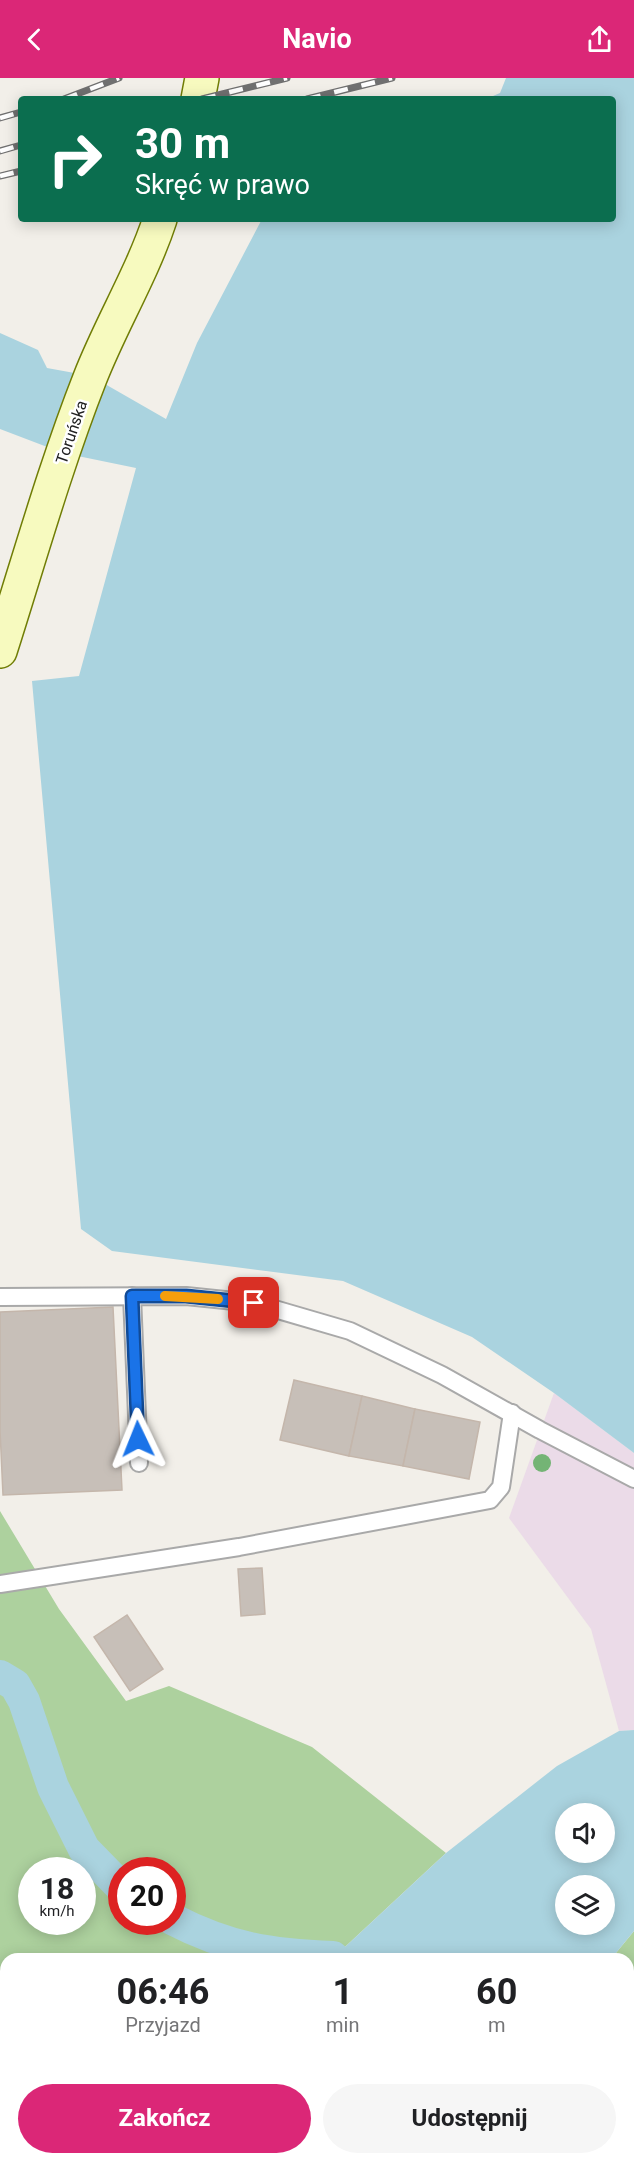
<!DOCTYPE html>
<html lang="pl">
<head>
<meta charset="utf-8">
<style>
	:root { --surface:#fff; --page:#f6f6f6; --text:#202124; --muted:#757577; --accent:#db2777 }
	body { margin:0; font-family:Roboto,sans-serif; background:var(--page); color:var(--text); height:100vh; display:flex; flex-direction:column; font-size:22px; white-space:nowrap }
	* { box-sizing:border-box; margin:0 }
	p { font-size:20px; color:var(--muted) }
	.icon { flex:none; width:33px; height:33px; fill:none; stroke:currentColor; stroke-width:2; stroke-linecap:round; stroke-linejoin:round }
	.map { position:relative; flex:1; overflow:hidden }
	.sheet { position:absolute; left:0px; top:1875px; width:634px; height:212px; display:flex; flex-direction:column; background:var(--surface); border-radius:18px 18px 0 0; box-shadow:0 3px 15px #0003 }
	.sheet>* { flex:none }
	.top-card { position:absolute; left:18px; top:18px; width:598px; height:126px; border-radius:6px; box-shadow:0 3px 15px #0003; background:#0b6e4f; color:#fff; overflow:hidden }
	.controls { position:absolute; left:555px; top:1725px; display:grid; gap:12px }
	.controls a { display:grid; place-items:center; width:60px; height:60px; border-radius:50%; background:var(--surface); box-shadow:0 3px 15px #0003; font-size:30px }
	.speed { position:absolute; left:18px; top:1779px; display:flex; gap:12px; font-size:30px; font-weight:700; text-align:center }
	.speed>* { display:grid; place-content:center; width:78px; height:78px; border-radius:50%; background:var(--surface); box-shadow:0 3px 15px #0003; line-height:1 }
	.speed small { font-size:15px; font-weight:400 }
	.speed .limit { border:9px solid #d22; background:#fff; color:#111 }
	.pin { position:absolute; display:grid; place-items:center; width:51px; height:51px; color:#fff; margin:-26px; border-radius:12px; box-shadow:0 3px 9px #0006 }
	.me { position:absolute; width:66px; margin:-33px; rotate:358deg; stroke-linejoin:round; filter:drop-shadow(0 0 4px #0008) }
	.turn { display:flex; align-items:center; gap:21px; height:126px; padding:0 18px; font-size:27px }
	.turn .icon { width:78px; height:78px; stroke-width:2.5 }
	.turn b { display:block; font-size:42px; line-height:51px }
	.eta { display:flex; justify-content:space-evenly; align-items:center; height:102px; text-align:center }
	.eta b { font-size:36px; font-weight:700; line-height:42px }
	.cta { display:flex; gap:12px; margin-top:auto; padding:12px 18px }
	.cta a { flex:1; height:69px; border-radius:36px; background:var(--accent); color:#fff; font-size:24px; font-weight:700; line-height:69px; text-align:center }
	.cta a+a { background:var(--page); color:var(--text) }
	header { display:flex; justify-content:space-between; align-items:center; height:78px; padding:0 18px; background:var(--accent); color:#fff; font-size:27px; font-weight:700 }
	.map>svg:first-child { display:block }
</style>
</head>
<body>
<header><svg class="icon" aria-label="back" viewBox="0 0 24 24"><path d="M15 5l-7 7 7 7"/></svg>Navio<svg class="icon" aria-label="share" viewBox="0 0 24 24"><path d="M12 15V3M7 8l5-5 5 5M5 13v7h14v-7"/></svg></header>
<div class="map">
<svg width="634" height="2086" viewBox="0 0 634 2086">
	<rect width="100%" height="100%" fill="#f2efe9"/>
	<polygon fill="#ebdbe8" points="554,1315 634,1375 634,1652 619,1653 591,1551 509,1440"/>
	<g fill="#add19e" fill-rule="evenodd">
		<path d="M0,1433l59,98 67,92 43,-15 143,61 134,106 -114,106h-326v184l-6,-2zM32,1792h50v52h-50zM122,1792h50v52h-50z"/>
		<polygon points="634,1853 634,2086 79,2086 60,2081 628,2080 628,1881 611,1881"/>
	</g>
	<g fill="#aad3df" fill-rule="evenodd">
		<polygon points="506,0 634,0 634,1375 554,1315 472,1259 343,1203 112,1173 81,1151 32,603 79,598 136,390 63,375 0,351 0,255 38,272 47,290 91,298 166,341 197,265 262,141 614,141 614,21 486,21 500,15"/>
		<path d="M634,1652v201l-23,28h-279l114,-106 111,-87 62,-35zM566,1736h38v38h-38zM566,1808h38v38h-38z"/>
	</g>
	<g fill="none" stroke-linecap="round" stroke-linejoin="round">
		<g stroke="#aad3df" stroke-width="32">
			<polyline points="0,1598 15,1607 24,1623 53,1709 84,1771 122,1810"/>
			<path d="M172,1841c56,29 99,36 161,38"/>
		</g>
	</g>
	<g fill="#c7bfb8" stroke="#c4b6ab" stroke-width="1.5">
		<polygon points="113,1229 122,1412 3,1417 0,1352 0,1234"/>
		<polygon points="294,1302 362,1318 349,1378 280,1362"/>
		<polygon points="362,1318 415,1331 403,1388 349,1378"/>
		<polygon points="415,1331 480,1344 469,1401 403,1388"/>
		<polygon points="262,1490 265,1536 241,1538 238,1491"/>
		<polygon points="127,1537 163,1591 130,1613 94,1559"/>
		<polygon points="315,2080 342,2080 340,2086 313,2086"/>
	</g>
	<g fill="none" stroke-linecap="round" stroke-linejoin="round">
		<defs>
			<g id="lane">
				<polyline points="132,1218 139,1385"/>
				<polyline points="0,1219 186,1218 254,1225 350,1253 442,1297 540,1352 634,1401"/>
				<polyline points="0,1506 239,1469 490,1422 501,1409 512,1335"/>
			</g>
			<g id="secondary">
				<polyline points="198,21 202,0"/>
				<path d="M0,573c29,-91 55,-184 90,-273 21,-54 52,-104 70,-159"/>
			</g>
		</defs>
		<use href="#lane" stroke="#a9a9a9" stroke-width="20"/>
		<use href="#secondary" stroke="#707d05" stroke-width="36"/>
		<g stroke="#fa8072" stroke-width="4" stroke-dasharray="3 3" stroke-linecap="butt">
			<polyline points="628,2020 634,2017"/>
			<polyline points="0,2075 6,2076"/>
			<polyline points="18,2080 35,2086"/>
			<polyline points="574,2086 578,2080"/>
		</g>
		<use href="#lane" stroke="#fff" stroke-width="16"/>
		<use href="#secondary" stroke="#f7fabf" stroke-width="33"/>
		<defs>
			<g id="rail">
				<polyline points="64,21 119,0"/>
				<polyline points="202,21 287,0"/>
				<polyline points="307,21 392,0"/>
				<polyline points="0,40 21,34"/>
				<polyline points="0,73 21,67"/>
				<polyline points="0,98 21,93"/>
			</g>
		</defs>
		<use href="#rail" stroke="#707070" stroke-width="7"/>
		<use href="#rail" stroke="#fff" stroke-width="4.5" stroke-dasharray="14" stroke-linecap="butt"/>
	</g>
	<circle fill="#74b475" cx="542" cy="1385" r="9"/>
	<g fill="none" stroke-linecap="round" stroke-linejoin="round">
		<defs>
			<polyline id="route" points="138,1361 132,1218 186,1218 254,1225"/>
		</defs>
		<use href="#route" stroke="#114b97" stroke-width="15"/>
		<use href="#route" stroke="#1a73e8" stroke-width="10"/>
		<polyline stroke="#f59e0b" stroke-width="10" points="165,1218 218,1221"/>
	</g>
	<g text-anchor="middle" stroke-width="5" stroke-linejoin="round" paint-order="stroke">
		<g font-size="16" fill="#222" stroke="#fff">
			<text transform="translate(71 354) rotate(-71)" y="6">Toruńska</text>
		</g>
	</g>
</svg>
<div class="controls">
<a><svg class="icon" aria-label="sound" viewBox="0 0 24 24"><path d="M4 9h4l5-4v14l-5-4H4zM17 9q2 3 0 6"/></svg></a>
<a><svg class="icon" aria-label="layers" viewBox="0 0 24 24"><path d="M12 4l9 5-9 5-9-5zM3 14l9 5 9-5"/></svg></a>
</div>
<div class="speed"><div>18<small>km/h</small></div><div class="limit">20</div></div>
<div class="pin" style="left:254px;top:1225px;background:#d93025"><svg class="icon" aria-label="arrive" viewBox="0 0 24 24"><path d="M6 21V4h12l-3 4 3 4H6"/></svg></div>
<svg class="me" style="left:138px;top:1361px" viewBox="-20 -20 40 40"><path d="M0-17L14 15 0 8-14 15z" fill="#1a73e8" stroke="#fff" stroke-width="4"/></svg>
<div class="top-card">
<div class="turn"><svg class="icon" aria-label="right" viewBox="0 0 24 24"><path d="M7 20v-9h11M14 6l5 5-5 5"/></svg><div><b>30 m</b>Skręć w prawo</div></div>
</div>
<section class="sheet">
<div class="eta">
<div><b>06:46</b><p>Przyjazd</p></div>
<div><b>1</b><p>min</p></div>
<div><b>60</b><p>m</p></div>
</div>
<div class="cta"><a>Zakończ</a><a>Udostępnij</a></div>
</section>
</div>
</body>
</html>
